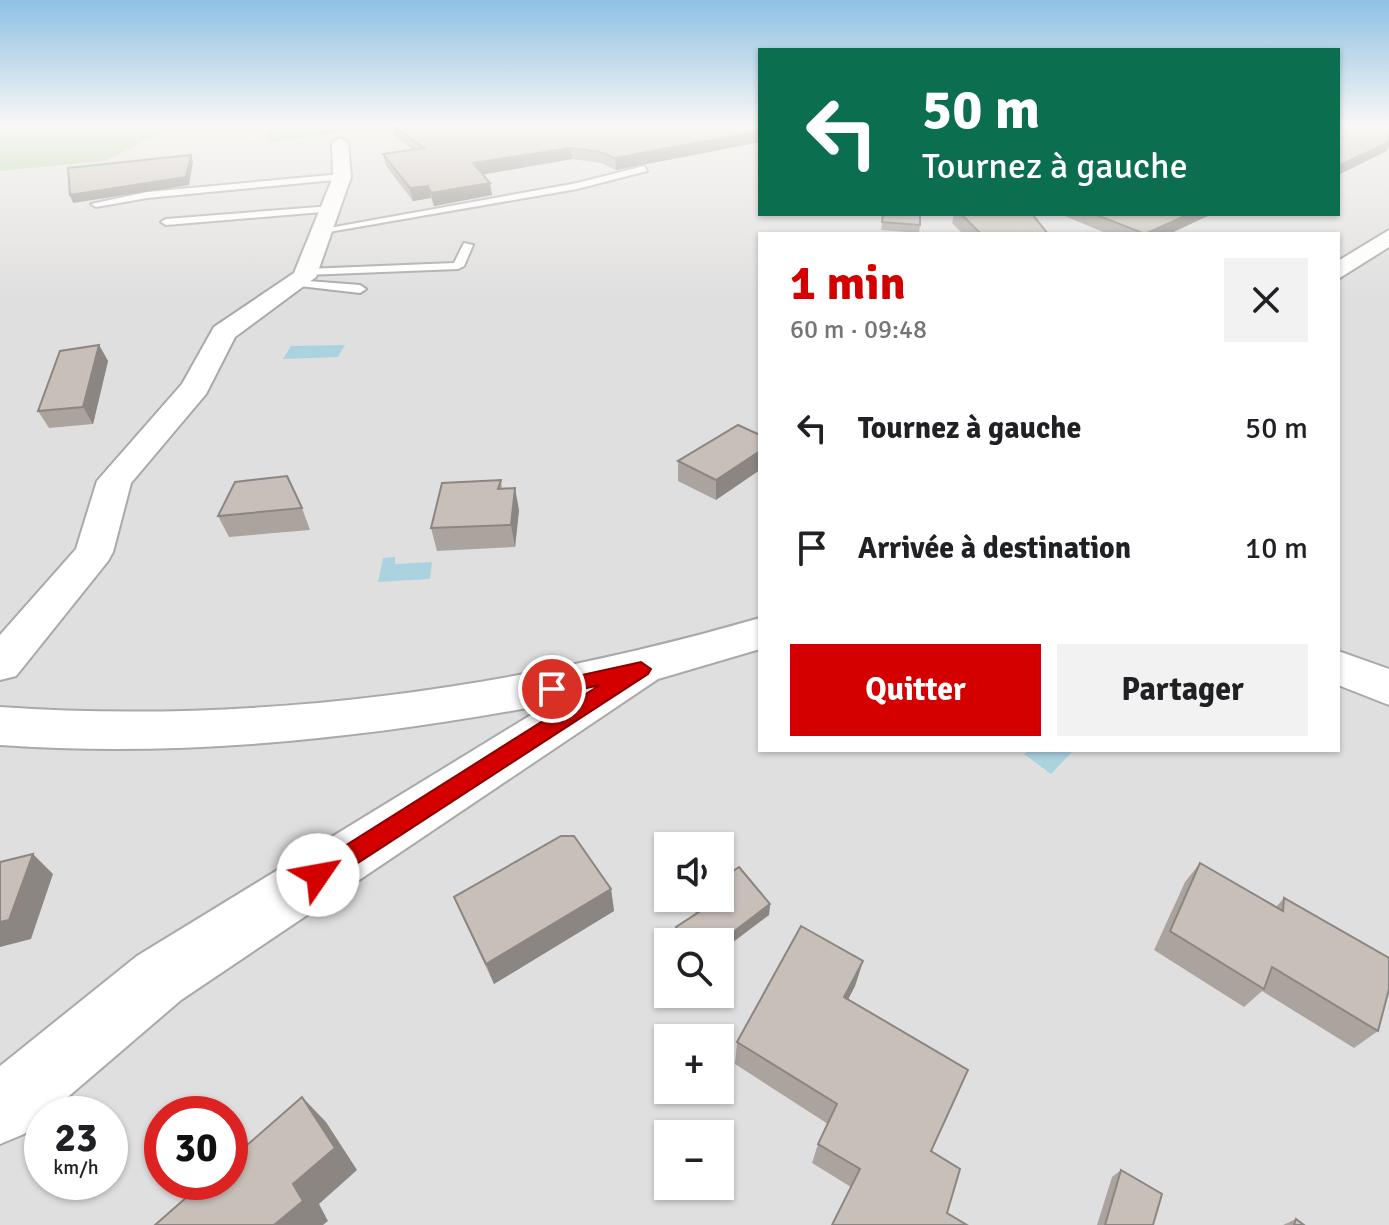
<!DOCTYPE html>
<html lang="fr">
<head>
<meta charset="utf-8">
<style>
	:root { --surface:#fff; --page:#f2f2f2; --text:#202124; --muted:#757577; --accent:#d40000 }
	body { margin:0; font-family:Signika,sans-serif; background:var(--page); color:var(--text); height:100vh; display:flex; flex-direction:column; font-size:30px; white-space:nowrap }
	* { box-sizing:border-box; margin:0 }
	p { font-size:26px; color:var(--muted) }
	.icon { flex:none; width:44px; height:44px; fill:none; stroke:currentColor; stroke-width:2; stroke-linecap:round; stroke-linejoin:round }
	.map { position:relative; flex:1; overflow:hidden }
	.panel { position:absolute; left:758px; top:232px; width:582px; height:520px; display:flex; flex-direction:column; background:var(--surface); border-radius:0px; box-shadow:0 2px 6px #0004 }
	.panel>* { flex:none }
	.banner { position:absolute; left:758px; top:48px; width:582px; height:168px; border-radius:0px; box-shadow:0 2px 6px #0004; background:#0b6e4f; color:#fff; overflow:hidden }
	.fabs { position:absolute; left:654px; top:832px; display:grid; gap:16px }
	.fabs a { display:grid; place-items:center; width:80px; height:80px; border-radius:0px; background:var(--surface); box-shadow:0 2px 6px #0004; font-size:40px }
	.speed { position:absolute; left:24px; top:1096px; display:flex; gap:16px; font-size:40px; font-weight:700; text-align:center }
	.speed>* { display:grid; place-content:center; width:104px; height:104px; border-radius:50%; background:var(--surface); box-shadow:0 2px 6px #0004; line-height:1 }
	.speed small { font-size:20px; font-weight:400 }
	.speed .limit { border:12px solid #d22; background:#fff; color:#111 }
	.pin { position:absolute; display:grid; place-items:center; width:68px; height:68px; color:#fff; margin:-34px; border:4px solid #fff; border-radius:50%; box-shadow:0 2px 8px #0007 }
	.me { position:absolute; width:88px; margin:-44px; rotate:57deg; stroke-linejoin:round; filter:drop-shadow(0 0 6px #0008) }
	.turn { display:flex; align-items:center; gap:28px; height:168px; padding:0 32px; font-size:36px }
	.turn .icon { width:104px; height:104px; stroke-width:2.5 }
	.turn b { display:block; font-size:56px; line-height:68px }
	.round { display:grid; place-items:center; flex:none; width:84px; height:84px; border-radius:0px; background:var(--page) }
	.summary { display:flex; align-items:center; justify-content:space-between; height:136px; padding:0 32px }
	h1 { font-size:48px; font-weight:700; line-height:60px; color:var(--accent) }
	.primary-button { display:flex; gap:16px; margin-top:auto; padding:16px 32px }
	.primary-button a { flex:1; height:92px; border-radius:0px; background:var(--accent); color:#fff; font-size:32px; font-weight:700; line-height:92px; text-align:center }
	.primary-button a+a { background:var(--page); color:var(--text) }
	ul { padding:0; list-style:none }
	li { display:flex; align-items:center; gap:24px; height:120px; padding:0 32px }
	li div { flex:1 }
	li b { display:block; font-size:30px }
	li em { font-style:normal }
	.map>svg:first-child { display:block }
</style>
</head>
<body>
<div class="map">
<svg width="1389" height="1225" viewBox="0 0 1389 1225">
	<rect width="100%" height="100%" fill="#f2efe9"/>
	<path fill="#e0dfdf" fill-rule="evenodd" d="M175,126h93l1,17 112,-17h379v88h578v-88h51v1099h-1389v-1054l105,-10zM760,234h578v516h-578zM668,846h52v52h-52zM668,942h52v52h-52zM668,1038h52v52h-52zM42,1114h68v68h-68zM162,1114h68v68h-68zM668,1134h52v52h-52z"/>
	<g fill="#add19e">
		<polygon points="0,126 175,126 105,161 0,171"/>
		<polygon points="268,126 381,126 268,143"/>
	</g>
	<g fill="#aad3df">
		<polygon points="345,345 338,357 283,359 291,346"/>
		<polygon points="395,557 395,564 432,562 430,579 378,582 383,558"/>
		<polygon points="1029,750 1074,750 1051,774 1024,754"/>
	</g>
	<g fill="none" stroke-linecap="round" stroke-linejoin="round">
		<defs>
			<g id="lane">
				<polygon points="644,166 647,171 577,189 323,233 318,230 577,183"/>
				<polygon points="342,174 345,179 147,198 96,207 91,204 147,192"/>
				<polygon points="331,206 334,211 166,225 161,222 166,219"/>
				<polygon points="464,243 473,245 464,266 458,269 306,275 300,272 306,269 454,263"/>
				<polygon points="295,280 360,285 366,289 360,293 291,285 291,281"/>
			</g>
			<g id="street">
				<polygon points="340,138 348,143 351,177 316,277 235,337 206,394 131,483 113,552 108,561 16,676 0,680 0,635 76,549 97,481 182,384 214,327 294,273 333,177 332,143"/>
				<polygon points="1389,230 1389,247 1338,279 1338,261"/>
				<path d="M760,618v31l-102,30 -477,321 -133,114h-6v5l-18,15 -24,10v-78l137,-110 412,-252c-182,34 -364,54 -549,41v-38c255,18 515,-18 760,-89z"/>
				<polygon points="1338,651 1389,669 1389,705 1338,685"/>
			</g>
		</defs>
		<use href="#lane" stroke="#a9a9a9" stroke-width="4"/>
		<use href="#street" stroke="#a9a9a9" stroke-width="4"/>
		<use href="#lane" fill="#fff" fill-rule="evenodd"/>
		<use href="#street" fill="#fff" fill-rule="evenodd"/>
	</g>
	<g fill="#aba49e">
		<polygon points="392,126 760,126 760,142 616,170 601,163 572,159 483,174 490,183 492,195 434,206 431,198 413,201 386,166 383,154 413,150 394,135"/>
		<polygon points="883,214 920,225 919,233 881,230"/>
		<polygon points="954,214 1032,214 1048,234 963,234 952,223"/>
		<polygon points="1060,214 1212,214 1169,234 1108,234"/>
		<polygon points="99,345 108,361 93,424 49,428 38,411"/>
		<polygon points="738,425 716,500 678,481 678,461"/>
		<polygon points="501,480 502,489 519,510 515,547 437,551 431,528"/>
		<polygon points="302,508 310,530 229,537 218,516"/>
		<polygon points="1200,863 1276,907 1284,898 1378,1031 1354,1048 1262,991 1244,1007 1154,950 1185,882"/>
		<polygon points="611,889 614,911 494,984 463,918 454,897"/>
		<polygon points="693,899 770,904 769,915 720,942 680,942 676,937 676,927 696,913 693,910"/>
		<polygon points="863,961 855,986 848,999 968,1070 851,1187 812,1163 818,1144 828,1124 735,1064 737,1042"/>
		<polygon points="1121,1170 1153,1225 1097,1225 1112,1177"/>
		<polygon points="1296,1219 1304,1225 1283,1225"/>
	</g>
	<g fill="#8b8681">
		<polygon points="760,131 760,142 616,170 615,158"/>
		<polygon points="1389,142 1389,147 1387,151 1338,175 1338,166"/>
		<polygon points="571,148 572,159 475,176 473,163"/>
		<polygon points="191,155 193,162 189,185 73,203 70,195"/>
		<polygon points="490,183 492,195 434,206 431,193"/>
		<polygon points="428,186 431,198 413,201 410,188"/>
		<polygon points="1189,214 1212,214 1169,234 1145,234"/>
		<polygon points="99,345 108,361 93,424 83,407"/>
		<polygon points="760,451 760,470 716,500 716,480"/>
		<polygon points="515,488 519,510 515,547 511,525"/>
		<polygon points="33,854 53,874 31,939 0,947 0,922"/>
		<polygon points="611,889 614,911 494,984 486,964"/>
		<polygon points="770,904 769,915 720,952 720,942"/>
		<polygon points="863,961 855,986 837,1021 844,997"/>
		<polygon points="302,1097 326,1122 357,1170 319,1204 328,1221 323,1225 274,1225 293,1184"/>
	</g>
	<g fill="#c7bfb8" stroke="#8b8681" stroke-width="2">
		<polygon points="394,126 760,126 760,131 615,158 600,152 571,148 473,163 490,183 431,193 428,186 410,188 383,154 424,148"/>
		<polygon points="1338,126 1389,126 1389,142 1338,166"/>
		<polygon points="191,155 186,177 70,195 68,168"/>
		<polygon points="883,214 920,214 920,225 882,222"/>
		<polygon points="961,214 1032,214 1048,234 981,234"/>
		<polygon points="1094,214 1189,214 1145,234"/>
		<polygon points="99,345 83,407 38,411 60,351"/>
		<polygon points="738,425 760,435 760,451 716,480 678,461"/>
		<polygon points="287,476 302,508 218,516 235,482"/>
		<polygon points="501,480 498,489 515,488 511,525 431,528 442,483"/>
		<polygon points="561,836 574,836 611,889 486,964 454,897"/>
		<polygon points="33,854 9,920 0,922 0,862"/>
		<polygon points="1200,863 1283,911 1284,898 1389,958 1389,989 1378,1031 1272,967 1264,989 1170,931"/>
		<polygon points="739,867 770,904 720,942 688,942 676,927 702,910 693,899 720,898 720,880"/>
		<polygon points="801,926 863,961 844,997 968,1070 931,1151 960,1169 947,1213 967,1225 832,1225 860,1169 818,1144 837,1104 737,1042"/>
		<polygon points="302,1097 335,1148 293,1184 303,1201 274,1225 155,1225 204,1182 230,1182 230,1160"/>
		<polygon points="1121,1170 1162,1194 1153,1225 1105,1225"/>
		<polygon points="1296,1219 1304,1225 1294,1225"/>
	</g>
	<linearGradient id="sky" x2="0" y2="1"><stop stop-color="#8fc0e4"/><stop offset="0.42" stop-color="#f9f8f5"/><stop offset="1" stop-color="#f9f8f5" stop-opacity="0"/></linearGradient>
	<rect width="1389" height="298" fill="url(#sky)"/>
	<polygon fill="#d40000" stroke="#8a0000" stroke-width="2" points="641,662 651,669 648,674 327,883 318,887 310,883 306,875 310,868 600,685 552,696 542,689 545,683"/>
</svg>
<div class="fabs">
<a><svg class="icon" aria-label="sound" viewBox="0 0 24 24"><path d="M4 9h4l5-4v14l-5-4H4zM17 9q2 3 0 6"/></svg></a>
<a><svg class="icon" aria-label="search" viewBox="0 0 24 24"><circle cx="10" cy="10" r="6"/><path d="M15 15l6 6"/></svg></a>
<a>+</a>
<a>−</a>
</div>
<div class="speed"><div>23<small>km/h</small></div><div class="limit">30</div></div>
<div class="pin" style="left:552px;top:689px;background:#d93025"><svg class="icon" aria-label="arrive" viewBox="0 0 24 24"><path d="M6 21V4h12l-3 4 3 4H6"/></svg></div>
<svg class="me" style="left:318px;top:875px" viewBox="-20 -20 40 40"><circle r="19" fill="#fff"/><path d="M0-13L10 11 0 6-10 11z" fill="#d40000"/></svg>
<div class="banner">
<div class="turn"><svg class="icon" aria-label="left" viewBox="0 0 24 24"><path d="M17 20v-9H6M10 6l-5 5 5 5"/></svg><div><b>50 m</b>Tournez à gauche</div></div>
</div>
<section class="panel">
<div class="summary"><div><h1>1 min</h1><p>60 m · 09:48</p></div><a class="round"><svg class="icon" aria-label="close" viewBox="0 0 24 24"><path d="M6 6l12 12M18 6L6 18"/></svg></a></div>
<ul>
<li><svg class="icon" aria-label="left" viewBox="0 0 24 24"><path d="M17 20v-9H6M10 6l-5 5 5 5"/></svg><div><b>Tournez à gauche</b></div><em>50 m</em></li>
<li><svg class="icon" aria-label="arrive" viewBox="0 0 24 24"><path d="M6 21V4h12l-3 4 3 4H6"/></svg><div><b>Arrivée à destination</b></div><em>10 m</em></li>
</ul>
<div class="primary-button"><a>Quitter</a><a>Partager</a></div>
</section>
</div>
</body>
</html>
